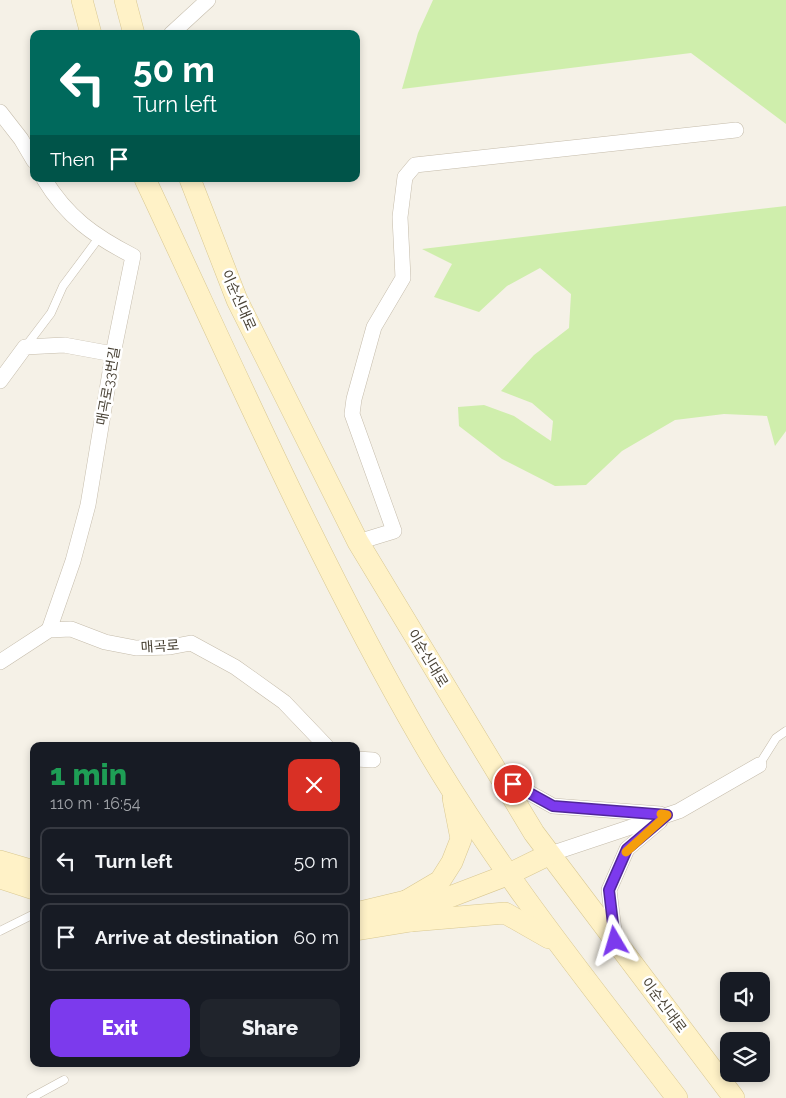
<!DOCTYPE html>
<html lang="en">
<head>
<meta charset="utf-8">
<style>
	:root { --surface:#171b24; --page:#20242c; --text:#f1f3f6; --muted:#9ea1a6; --line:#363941; --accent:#7c3aed }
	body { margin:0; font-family:Raleway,"Noto Sans KR",sans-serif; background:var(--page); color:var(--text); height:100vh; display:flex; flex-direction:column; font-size:19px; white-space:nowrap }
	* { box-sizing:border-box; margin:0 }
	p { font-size:16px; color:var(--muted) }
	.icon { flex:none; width:28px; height:28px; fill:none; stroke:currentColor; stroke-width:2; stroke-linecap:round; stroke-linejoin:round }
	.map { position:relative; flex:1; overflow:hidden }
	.details { position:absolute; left:30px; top:742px; width:330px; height:325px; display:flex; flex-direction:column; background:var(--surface); border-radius:10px; box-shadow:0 2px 8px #0003 }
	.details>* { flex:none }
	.banner { position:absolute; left:30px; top:30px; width:330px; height:152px; border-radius:10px; box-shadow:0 2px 8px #0003; background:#00695c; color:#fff; overflow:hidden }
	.fabs { position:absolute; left:720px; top:972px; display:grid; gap:10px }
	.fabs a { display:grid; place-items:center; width:50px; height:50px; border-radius:10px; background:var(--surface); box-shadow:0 2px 8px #0003; font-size:25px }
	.pin { position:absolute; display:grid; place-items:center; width:42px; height:42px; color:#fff; margin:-21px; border:2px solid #fff; border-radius:50%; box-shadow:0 1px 5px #0007 }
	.me { position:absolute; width:55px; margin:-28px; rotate:353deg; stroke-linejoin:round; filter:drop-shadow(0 0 4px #0008) }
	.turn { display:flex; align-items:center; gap:18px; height:105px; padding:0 20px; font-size:22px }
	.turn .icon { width:65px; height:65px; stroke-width:2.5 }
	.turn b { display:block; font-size:35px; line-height:42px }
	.then { display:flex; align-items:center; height:48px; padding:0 20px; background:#0003; gap:10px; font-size:19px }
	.round { display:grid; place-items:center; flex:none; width:52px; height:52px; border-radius:10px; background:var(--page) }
	.overview { display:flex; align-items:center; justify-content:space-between; height:85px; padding:0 20px }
	h1 { font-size:30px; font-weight:800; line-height:38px; color:#1e9e55 }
	.cta { display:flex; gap:10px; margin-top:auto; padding:10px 20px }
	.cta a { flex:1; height:58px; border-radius:10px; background:var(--accent); color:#fff; font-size:20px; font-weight:800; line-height:58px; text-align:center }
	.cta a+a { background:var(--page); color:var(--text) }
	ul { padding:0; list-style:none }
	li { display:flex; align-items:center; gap:15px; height:68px; margin:0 10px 8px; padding:0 10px; border:2px solid var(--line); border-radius:10px }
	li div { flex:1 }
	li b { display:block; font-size:19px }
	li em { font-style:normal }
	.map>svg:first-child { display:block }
</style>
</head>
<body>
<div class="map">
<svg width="786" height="1098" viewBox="0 0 786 1098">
	<rect width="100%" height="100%" fill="#f5f1e7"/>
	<g fill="#cfeeac">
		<polygon points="433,0 786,0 786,124 691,53 402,89 418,33"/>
		<polygon points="786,206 786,431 775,446 767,416 724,414 675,420 622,451 586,485 555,486 502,459 459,426 458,407 484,405 514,416 551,441 553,421 532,403 501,391 534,355 569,328 571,294 540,268 507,286 479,312 434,297 452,264 422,249"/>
	</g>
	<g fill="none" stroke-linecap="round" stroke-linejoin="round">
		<defs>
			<g id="lane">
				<polyline points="26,346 51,313 63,286 98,239"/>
				<polyline points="759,765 776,738 786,731"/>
				<polyline points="0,931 34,914"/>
				<polyline points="31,1098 64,1080"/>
			</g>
			<g id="street">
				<polyline points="171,34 208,0"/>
				<polyline points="0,112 21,139 34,161"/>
				<path d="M44,179c23,38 50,57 89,77l-20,98 -25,151 -15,56 -24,69"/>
				<polyline points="0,381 25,347 64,345 113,354"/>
				<polyline points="358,542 394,531 352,414 354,399 374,327 403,278 400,217 405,177 415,165 736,130"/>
				<polyline points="0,662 49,630 71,629 105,642 136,648 170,647 191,643 235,667 284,702 326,746"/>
				<polyline points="356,759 373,760"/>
				<polyline points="501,777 553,806 660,814"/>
				<polyline points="550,854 679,811 759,765"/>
				<polyline points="615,939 609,890 627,849 660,821"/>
			</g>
			<g id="secondary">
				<polyline points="82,0 91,34"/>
				<polyline points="125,0 134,34"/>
				<path d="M145,179c89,189 172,381 277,562 74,127 166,241 255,357"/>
				<polyline points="190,179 237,300 358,542 534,833 734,1098"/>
				<polyline points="0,861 34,871"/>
				<polyline points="0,878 34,889"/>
				<polyline points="406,901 440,881 452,862 461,839 453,798"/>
				<polyline points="356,913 406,901 418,904"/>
				<polyline points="411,921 505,913 549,938"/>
				<polyline points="356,930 411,921 426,906 507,875 550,854"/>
			</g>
		</defs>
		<use href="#lane" stroke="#c5bcab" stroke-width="9"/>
		<use href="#street" stroke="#c5bcab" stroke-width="16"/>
		<use href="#secondary" stroke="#d9c892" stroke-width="22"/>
		<use href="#lane" stroke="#fff" stroke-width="8"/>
		<use href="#street" stroke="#fff" stroke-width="15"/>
		<use href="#secondary" stroke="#fff2c7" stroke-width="21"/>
	</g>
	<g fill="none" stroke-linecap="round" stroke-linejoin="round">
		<defs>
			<polyline id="route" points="513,784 553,806 667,815 627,849 609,890 615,941"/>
		</defs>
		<use href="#route" stroke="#51269a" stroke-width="12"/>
		<use href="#route" stroke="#7c3aed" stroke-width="9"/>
		<polyline stroke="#f59e0b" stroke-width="9" points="626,852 667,815 661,814"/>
	</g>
	<g text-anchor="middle" stroke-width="5" stroke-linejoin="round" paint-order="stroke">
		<g font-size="14" fill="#494235" stroke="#fff">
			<text transform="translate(239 300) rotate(66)" y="5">이순신대로</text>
			<text transform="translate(108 386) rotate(-80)" y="5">매곡로33번길</text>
			<text transform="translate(160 646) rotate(-4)" y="5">매곡로</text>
			<text transform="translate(428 658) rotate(59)" y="5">이순신대로</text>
			<text transform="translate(664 1005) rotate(53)" y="5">이순신대로</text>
		</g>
	</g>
</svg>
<div class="fabs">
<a><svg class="icon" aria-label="sound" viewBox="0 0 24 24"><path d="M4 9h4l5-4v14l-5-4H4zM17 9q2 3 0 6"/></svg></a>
<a><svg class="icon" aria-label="layers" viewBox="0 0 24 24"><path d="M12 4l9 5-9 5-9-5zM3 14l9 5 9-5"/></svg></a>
</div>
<div class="pin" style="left:513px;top:784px;background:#d93025"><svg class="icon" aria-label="arrive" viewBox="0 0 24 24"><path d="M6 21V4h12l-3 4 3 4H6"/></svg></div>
<svg class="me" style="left:615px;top:941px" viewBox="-20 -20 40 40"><path d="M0-17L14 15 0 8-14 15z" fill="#7c3aed" stroke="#fff" stroke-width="4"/></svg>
<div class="banner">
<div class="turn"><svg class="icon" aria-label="left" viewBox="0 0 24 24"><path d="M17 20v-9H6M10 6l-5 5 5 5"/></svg><div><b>50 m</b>Turn left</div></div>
<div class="then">Then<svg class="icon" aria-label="arrive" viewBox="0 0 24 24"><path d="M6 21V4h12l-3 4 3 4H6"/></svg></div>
</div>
<section class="details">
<div class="overview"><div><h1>1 min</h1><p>110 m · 16:54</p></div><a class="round" style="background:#d93025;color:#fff"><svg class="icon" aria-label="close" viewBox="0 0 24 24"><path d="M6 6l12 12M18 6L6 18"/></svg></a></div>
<ul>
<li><svg class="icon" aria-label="left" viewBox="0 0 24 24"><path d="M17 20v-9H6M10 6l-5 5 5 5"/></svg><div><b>Turn left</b></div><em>50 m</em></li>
<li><svg class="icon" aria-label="arrive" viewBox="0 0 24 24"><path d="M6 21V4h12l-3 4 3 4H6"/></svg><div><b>Arrive at destination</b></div><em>60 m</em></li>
</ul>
<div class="cta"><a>Exit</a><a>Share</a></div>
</section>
</div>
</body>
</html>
